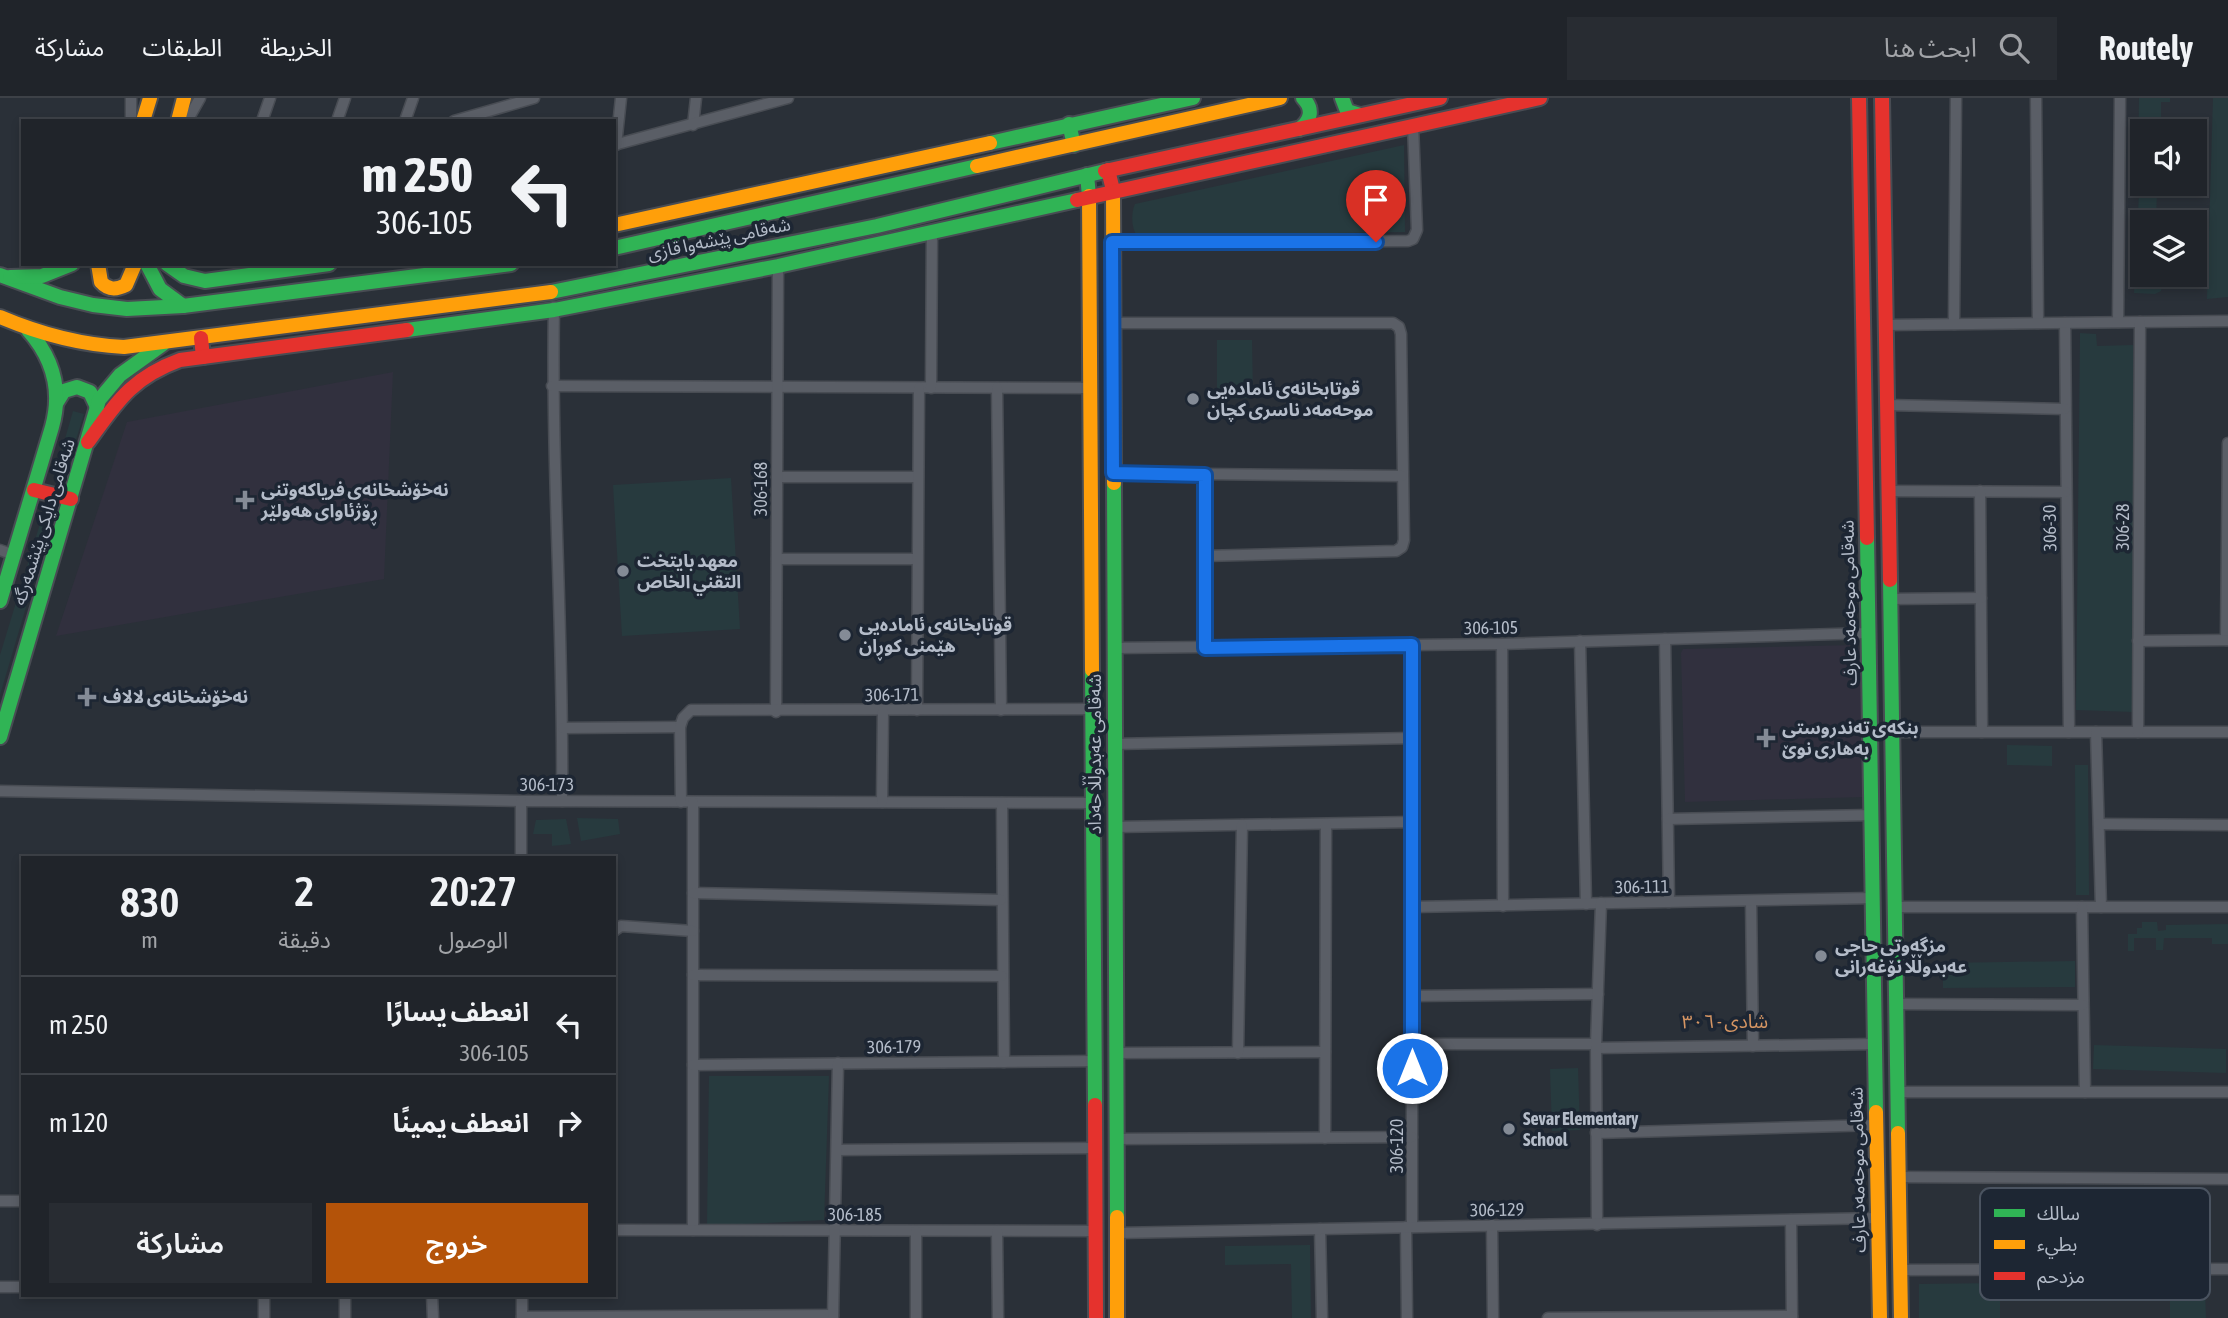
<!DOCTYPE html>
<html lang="ar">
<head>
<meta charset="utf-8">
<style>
	:root { --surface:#20242a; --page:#282c32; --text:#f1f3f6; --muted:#a2a4a8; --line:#3d4147; --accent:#b45309 }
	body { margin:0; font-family:"Asap Condensed","Noto Sans Arabic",sans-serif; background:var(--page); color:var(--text); direction:rtl; height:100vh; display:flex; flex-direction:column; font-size:26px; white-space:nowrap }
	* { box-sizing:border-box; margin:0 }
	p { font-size:23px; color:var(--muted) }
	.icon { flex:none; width:38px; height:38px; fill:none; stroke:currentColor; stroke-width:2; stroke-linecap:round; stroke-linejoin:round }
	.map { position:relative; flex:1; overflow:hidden; direction:ltr }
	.sheet { position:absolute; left:21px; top:758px; width:595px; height:441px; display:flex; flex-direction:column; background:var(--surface); border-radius:0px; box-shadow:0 4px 10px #0003,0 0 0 2px var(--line); direction:rtl }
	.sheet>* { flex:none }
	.banner { position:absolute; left:21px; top:21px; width:595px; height:147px; border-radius:0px; box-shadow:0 4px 10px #0003,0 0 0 2px var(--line); direction:rtl; background:#20242a; color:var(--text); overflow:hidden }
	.fabs { position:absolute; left:2130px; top:21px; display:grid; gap:14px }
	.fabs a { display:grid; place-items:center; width:77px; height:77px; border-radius:0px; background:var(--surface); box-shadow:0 4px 10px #0003,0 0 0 2px var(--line); font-size:35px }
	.pin { position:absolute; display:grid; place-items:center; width:60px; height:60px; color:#fff; margin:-72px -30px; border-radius:50% 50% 50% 0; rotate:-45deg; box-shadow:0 0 7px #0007 }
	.pin .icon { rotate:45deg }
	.me { position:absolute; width:77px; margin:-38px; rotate:0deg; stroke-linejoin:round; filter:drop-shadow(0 0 5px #0008) }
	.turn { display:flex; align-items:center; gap:24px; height:147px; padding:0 28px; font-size:32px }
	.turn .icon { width:91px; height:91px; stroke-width:2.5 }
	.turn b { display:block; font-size:49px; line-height:60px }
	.eta { display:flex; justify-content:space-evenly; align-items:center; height:119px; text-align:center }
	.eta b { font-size:42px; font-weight:600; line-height:49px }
	.cta { display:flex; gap:14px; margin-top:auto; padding:14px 28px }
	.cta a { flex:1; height:80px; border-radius:0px; background:var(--accent); color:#fff; font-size:28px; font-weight:600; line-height:80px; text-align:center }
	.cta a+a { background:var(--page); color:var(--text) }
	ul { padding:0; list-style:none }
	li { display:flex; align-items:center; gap:21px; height:98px; padding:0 28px; border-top:2px solid var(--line) }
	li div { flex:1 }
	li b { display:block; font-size:26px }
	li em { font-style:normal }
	header { display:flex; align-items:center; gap:42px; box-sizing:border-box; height:98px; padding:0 35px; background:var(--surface); border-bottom:2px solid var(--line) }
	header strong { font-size:33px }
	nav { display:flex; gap:38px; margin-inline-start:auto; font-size:24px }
	.search { width:490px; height:63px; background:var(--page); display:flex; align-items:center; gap:18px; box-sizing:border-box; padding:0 24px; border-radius:0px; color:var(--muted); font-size:26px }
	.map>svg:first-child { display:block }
</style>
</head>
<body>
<header>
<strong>Routely</strong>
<div class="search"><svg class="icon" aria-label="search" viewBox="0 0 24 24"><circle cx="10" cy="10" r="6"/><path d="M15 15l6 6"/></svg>ابحث هنا</div>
<nav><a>الخريطة</a><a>الطبقات</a><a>مشاركة</a></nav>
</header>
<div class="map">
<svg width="2228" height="1220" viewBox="0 0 2228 1220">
	<rect width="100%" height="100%" fill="#2a3038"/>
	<g fill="#31303e">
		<polygon points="393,274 384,481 56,538 127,324"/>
		<polygon points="1855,547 1862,553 1864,699 1685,704 1681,555 1683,551"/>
	</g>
	<g fill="#273a3e">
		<polygon points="2139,0 2170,0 2170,4 2161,4 2161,33 2142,33 2142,61 2138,61"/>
		<polygon points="2213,0 2228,0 2228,199 2207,201"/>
		<path d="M1404,47l1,87 -268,4c-6,-8 -6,-23 -2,-32z"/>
		<polygon points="2139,95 2157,96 2156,119 2167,120 2167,124 2142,124 2142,177 2164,177 2161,193 2155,196 2134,195"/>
		<polygon points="2080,235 2096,236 2097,248 2133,247 2133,614 2076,612"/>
		<polygon points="1217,242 1252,242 1253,300 1217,301"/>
		<polygon points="73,313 84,316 64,381 58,384 54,379"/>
		<polygon points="731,380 740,531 622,538 613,387"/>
		<polygon points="51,404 56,408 0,597 0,557 46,406"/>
		<polygon points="2007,647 2052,648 2052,668 2007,667"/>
		<polygon points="2075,667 2088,667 2089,797 2076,797"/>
		<polygon points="577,720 618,721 620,736 581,743"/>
		<polygon points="566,721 571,746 552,748 552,736 533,736 536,722"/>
		<polygon points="2142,824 2157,824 2158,833 2166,832 2166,827 2228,826 2228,846 2212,846 2212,840 2164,840 2163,852 2156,852 2156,840 2134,840 2134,853 2128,853 2128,836 2137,836 2137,830 2142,830"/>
		<polygon points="2075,863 2075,889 1943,890 1943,865"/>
		<polygon points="2094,947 2226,951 2226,975 2093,971"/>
		<polygon points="1578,970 1580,1032 1552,1033 1550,971"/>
		<polygon points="709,978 829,978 824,1122 707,1128"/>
		<polygon points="1310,1147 1311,1220 1292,1220 1291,1166 1225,1167 1225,1148"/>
		<polygon points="2000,1185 2000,1220 1919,1220 1919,1186"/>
		<polygon points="2170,1194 2205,1194 2206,1220 2170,1220"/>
	</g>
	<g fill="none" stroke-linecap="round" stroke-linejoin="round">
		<defs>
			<g id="street">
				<polyline points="131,0 131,23"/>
				<polyline points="2036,0 2038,225"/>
				<polyline points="187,23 200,0"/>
				<polyline points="262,23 270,0"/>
				<polyline points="337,23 345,0"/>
				<polyline points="405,23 413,0"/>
				<polyline points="454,23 534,0"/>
				<polyline points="693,27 696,0"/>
				<polyline points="614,47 788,0"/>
				<polyline points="616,47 621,0"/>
				<polyline points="1112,144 1408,143 1413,141 1417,132 1413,27"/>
				<path d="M554,209c-3,165 10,329 8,494"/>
				<polyline points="2118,224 2120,0"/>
				<polyline points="1112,225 1393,225 1399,229 1401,236 1404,442 1402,449 1396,453 1203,458"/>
				<polyline points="2065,225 2069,634"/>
				<polyline points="1954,226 1956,0"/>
				<polyline points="1886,227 2228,223"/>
				<polyline points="552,288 1092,290"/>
				<polyline points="931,290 932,133"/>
				<polyline points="997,290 1001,612"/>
				<polyline points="1887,307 2065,311"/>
				<polyline points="1113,375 1402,378"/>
				<polyline points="1205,377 1205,550"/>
				<polyline points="777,379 918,379"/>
				<polyline points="1888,393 2066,394"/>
				<polyline points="1980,393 1982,634"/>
				<polyline points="0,452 14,457"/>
				<polyline points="777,461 917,461"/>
				<polyline points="1889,501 1981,500"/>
				<polyline points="1665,541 1669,804"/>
				<polyline points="2226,542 2228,345"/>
				<polyline points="1580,543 1586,806"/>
				<polyline points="2138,543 2228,542"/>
				<polyline points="1502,546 1503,808"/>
				<polyline points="1412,547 1412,1129"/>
				<polyline points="1114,550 1502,546 1868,535"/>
				<polyline points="917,612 919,290"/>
				<polyline points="776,614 778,168"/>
				<polyline points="563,630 680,629"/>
				<polyline points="1891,634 2228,634"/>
				<polyline points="2096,634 2101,809"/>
				<polyline points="2138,634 2140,224"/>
				<polyline points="1114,646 1412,640"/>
				<polyline points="0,693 521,703 1094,705"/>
				<polyline points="521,703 521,760"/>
				<polyline points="681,704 680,629 683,620 691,612 1093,611"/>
				<polyline points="693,704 693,1132"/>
				<polyline points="882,704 883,613"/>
				<polyline points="1002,705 1004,964"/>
				<polyline points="1668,721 1872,717"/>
				<polyline points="2099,726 2228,727"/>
				<polyline points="1115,729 1412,724"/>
				<polyline points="693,795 1001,802"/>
				<polyline points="1751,803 1753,948"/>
				<polyline points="1412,809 1873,800"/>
				<polyline points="1893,809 2228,809"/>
				<polyline points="2082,809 2085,994"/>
				<polyline points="614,833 621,828 693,833"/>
				<polyline points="693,877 1002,878"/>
				<polyline points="1412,898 1598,896"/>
				<polyline points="1895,906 2083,907"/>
				<polyline points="1412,946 1596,946"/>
				<polyline points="1596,950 1876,946"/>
				<polyline points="1116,955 1325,954"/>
				<polyline points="1238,955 1242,727"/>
				<polyline points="693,967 1095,963"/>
				<polyline points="1897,994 2228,994"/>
				<polyline points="1596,1035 1877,1027"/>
				<polyline points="1325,1040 1326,726"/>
				<polyline points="1116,1041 1412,1039"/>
				<polyline points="837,1052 1095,1050"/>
				<polyline points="1898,1079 2228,1081"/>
				<polyline points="0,1103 23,1103"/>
				<polyline points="1791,1122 1792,1220"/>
				<polyline points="1492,1127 1493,1220"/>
				<polyline points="1597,1127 1596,946 1601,805"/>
				<polyline points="1406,1129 1407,1220"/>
				<polyline points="1320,1131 1322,1220"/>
				<polyline points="614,1132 1096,1133"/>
				<polyline points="916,1133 916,1220"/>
				<polyline points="997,1133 998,1220"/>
				<polyline points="1117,1135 1878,1120"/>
				<polyline points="1900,1172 2228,1171"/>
				<polyline points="0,1189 23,1189"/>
				<polyline points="264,1197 264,1220"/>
				<polyline points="345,1197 345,1220"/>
				<polyline points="432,1197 433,1220"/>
				<polyline points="522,1197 522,1220"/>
				<polyline points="522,1219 833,1217"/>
				<polyline points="833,1220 838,965"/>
				<polyline points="1548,1220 1792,1218"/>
			</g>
			<g id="fast">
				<polyline points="1342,0 1347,13 1360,17"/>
				<polyline points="1069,26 1074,47"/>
				<path d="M1299,31c12,-8 15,-20 4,-31"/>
				<polyline points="990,45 1193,0"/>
				<polyline points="1087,77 1089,98"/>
				<polyline points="614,150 977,68"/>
				<polyline points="147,166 160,191 183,208"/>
				<polyline points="167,166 184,178 205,183 329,166"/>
				<polyline points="0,177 60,199 93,207 127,211 183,208 511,166"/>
				<polyline points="10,179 42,178 72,166"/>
				<polyline points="551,194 877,128 1105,73"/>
				<polyline points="407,232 554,212 778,168 1077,102"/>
				<polyline points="57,304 64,293 77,289 90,294 97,309"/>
				<polyline points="1114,385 1117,1119"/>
				<polyline points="1867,440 1876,1014"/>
				<polyline points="1890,482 1898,1035"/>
				<path d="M0,503l52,-174c10,-36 1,-69 -24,-97"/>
				<polyline points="1092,572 1095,1007"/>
				<polyline points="0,639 99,302 120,277 163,246"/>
			</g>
			<g id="slow">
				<polyline points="143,23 150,0"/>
				<polyline points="178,23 184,0"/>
				<polyline points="977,68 1280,0"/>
				<polyline points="1113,92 1114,385"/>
				<polyline points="1089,98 1092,572"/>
				<polyline points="614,127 990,45"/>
				<path d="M98,166l3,18c7,8 15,8 25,3l9,-21"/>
				<path d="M0,219c40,17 80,28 124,30l427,-55"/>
				<polyline points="1876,1014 1880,1220"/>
				<polyline points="1898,1035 1901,1220"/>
				<polyline points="1117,1119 1117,1220"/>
			</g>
			<g id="jam">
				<polyline points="1859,0 1867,440"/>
				<polyline points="1882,0 1890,482"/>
				<polyline points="1108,72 1113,92"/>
				<polyline points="1105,73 1440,0"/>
				<polyline points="1077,102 1540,0"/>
				<polyline points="201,240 203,259"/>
				<path d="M88,344c29,-40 43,-64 92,-82l227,-30"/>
				<polyline points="34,392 71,401"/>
				<polyline points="1095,1007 1096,1220"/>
			</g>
		</defs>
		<use href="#street" stroke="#484c53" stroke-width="13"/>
		<use href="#fast" stroke="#484c53" stroke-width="18"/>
		<use href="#slow" stroke="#484c53" stroke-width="18"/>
		<use href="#jam" stroke="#484c53" stroke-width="18"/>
		<use href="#street" stroke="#5a5e66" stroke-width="10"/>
		<use href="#fast" stroke="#30b455" stroke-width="14"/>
		<use href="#slow" stroke="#ff9f0a" stroke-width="14"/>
		<use href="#jam" stroke="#e5322d" stroke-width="14"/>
	</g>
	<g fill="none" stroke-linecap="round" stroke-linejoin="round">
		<defs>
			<polyline id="route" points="1376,144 1112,144 1113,375 1205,377 1205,550 1412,547 1412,970"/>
		</defs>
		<use href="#route" stroke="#114b97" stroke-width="18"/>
		<use href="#route" stroke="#1a73e8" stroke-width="12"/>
	</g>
	<g fill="#848b96" stroke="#1d2633" stroke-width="2.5">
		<circle cx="1193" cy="301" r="7"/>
		<path d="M241.5 391.5h7v7h7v7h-7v7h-7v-7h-7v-7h7z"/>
		<circle cx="623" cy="473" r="7"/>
		<circle cx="845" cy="537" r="7"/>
		<path d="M83.5 588.5h7v7h7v7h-7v7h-7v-7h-7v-7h7z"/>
		<path d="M1762.5 629.5h7v7h7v7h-7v7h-7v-7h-7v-7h7z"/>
		<circle cx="1821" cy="858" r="7"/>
		<circle cx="1509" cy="1031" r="7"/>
	</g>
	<g text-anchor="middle" stroke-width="7" stroke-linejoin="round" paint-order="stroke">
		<g font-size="18" fill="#b4bcc9" stroke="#1d2633">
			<text transform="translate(719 141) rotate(-12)" y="6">شەقامی پێشەوا قازی</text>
			<text transform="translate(761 391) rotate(-90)" y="6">306-168</text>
			<text transform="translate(44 424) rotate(-73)" y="6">شەقامی دایکی پێشمەرگە</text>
			<text transform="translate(2123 429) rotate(-90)" y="6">306-28</text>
			<text transform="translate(2050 430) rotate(-91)" y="6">306-30</text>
			<text transform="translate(1849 505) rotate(-91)" y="6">شەقامی موحەمەد عارف</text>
			<text transform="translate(1491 530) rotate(-1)" y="6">306-105</text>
			<text transform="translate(892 597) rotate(-1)" y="6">306-171</text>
			<text transform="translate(1095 656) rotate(-90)" y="6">شەقامی عەبدوڵڵا حەداد</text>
			<text x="547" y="693">306-173</text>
			<text transform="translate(1642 789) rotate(-1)" y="6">306-111</text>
			<text transform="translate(894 949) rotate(-1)" y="6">306-179</text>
			<text transform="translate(1397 1048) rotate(-90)" y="6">306-120</text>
			<text transform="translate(1858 1072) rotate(-91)" y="6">شەقامی موحەمەد عارف</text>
			<text transform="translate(1497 1112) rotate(-1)" y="6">306-129</text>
			<text x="855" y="1123">306-185</text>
		</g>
		<g font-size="18" font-weight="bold" fill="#b4bcc9" stroke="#1d2633" text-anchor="start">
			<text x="1207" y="297">قوتابخانەی ئامادەیی<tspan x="1207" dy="21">موحەمەد ناسری کچان</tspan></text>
			<text x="261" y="398">نەخۆشخانەی فریاکەوتنی<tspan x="261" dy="21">ڕۆژئاوای هەولێر</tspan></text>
			<text x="637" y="469">معهد بايتخت<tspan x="637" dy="21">التقني الخاص</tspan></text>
			<text x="859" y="533">قوتابخانەی ئامادەیی<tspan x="859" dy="21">هێمنی کوڕان</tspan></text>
			<text x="103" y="605">نەخۆشخانەی لالاف</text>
			<text x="1782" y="636">بنکەی تەندروستی<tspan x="1782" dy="21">بەهاری نوێ</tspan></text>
			<text x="1835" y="854">مزگەوتی حاجی<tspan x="1835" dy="21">عەبدوڵڵا نۆغەرانی</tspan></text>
			<text x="1523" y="1027">Sevar Elementary<tspan x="1523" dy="21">School</tspan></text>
		</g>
		<g font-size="19" fill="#d59563" stroke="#1d2633">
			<text x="1725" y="930">شادی - ٣٠٦</text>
		</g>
	</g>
	<rect x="1980" y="1090" width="230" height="112" rx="10" fill="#1d2633" stroke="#4a5360" stroke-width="2"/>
	<rect x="1994" y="1111" width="31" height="8" fill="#30b455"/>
	<rect x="1994" y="1142" width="31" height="9" fill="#ff9f0a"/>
	<rect x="1994" y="1174" width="31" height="8" fill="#e5322d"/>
	<g font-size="19" fill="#b4bcc9">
		<text x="2037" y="1122">سالك</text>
		<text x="2037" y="1153">بطيء</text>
		<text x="2037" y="1185">مزدحم</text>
	</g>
</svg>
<div class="fabs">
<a><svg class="icon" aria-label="sound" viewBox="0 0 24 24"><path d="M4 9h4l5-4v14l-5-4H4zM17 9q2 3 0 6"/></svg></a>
<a><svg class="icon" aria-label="layers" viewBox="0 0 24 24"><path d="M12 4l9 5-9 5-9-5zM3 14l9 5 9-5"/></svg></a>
</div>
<div class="pin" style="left:1376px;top:144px;background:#d93025"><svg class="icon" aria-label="arrive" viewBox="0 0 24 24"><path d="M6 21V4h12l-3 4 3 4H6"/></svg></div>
<svg class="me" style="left:1412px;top:970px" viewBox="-20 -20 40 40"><circle r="17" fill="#1a73e8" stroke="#fff" stroke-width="3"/><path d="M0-11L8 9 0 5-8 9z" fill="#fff"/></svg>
<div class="banner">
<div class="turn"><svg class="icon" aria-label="left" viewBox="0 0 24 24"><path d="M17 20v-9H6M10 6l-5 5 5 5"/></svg><div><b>250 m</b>306-105</div></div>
</div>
<section class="sheet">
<div class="eta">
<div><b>20:27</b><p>الوصول</p></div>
<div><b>2</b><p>دقيقة</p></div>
<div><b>830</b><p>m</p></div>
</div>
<ul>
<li><svg class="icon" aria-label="left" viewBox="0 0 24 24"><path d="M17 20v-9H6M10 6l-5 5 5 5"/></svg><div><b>انعطف يسارًا</b><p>306-105</p></div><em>250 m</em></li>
<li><svg class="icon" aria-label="right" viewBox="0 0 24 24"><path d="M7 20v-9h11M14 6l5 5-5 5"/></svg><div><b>انعطف يمينًا</b></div><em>120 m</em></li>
</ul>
<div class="cta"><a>خروج</a><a>مشاركة</a></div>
</section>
</div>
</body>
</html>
